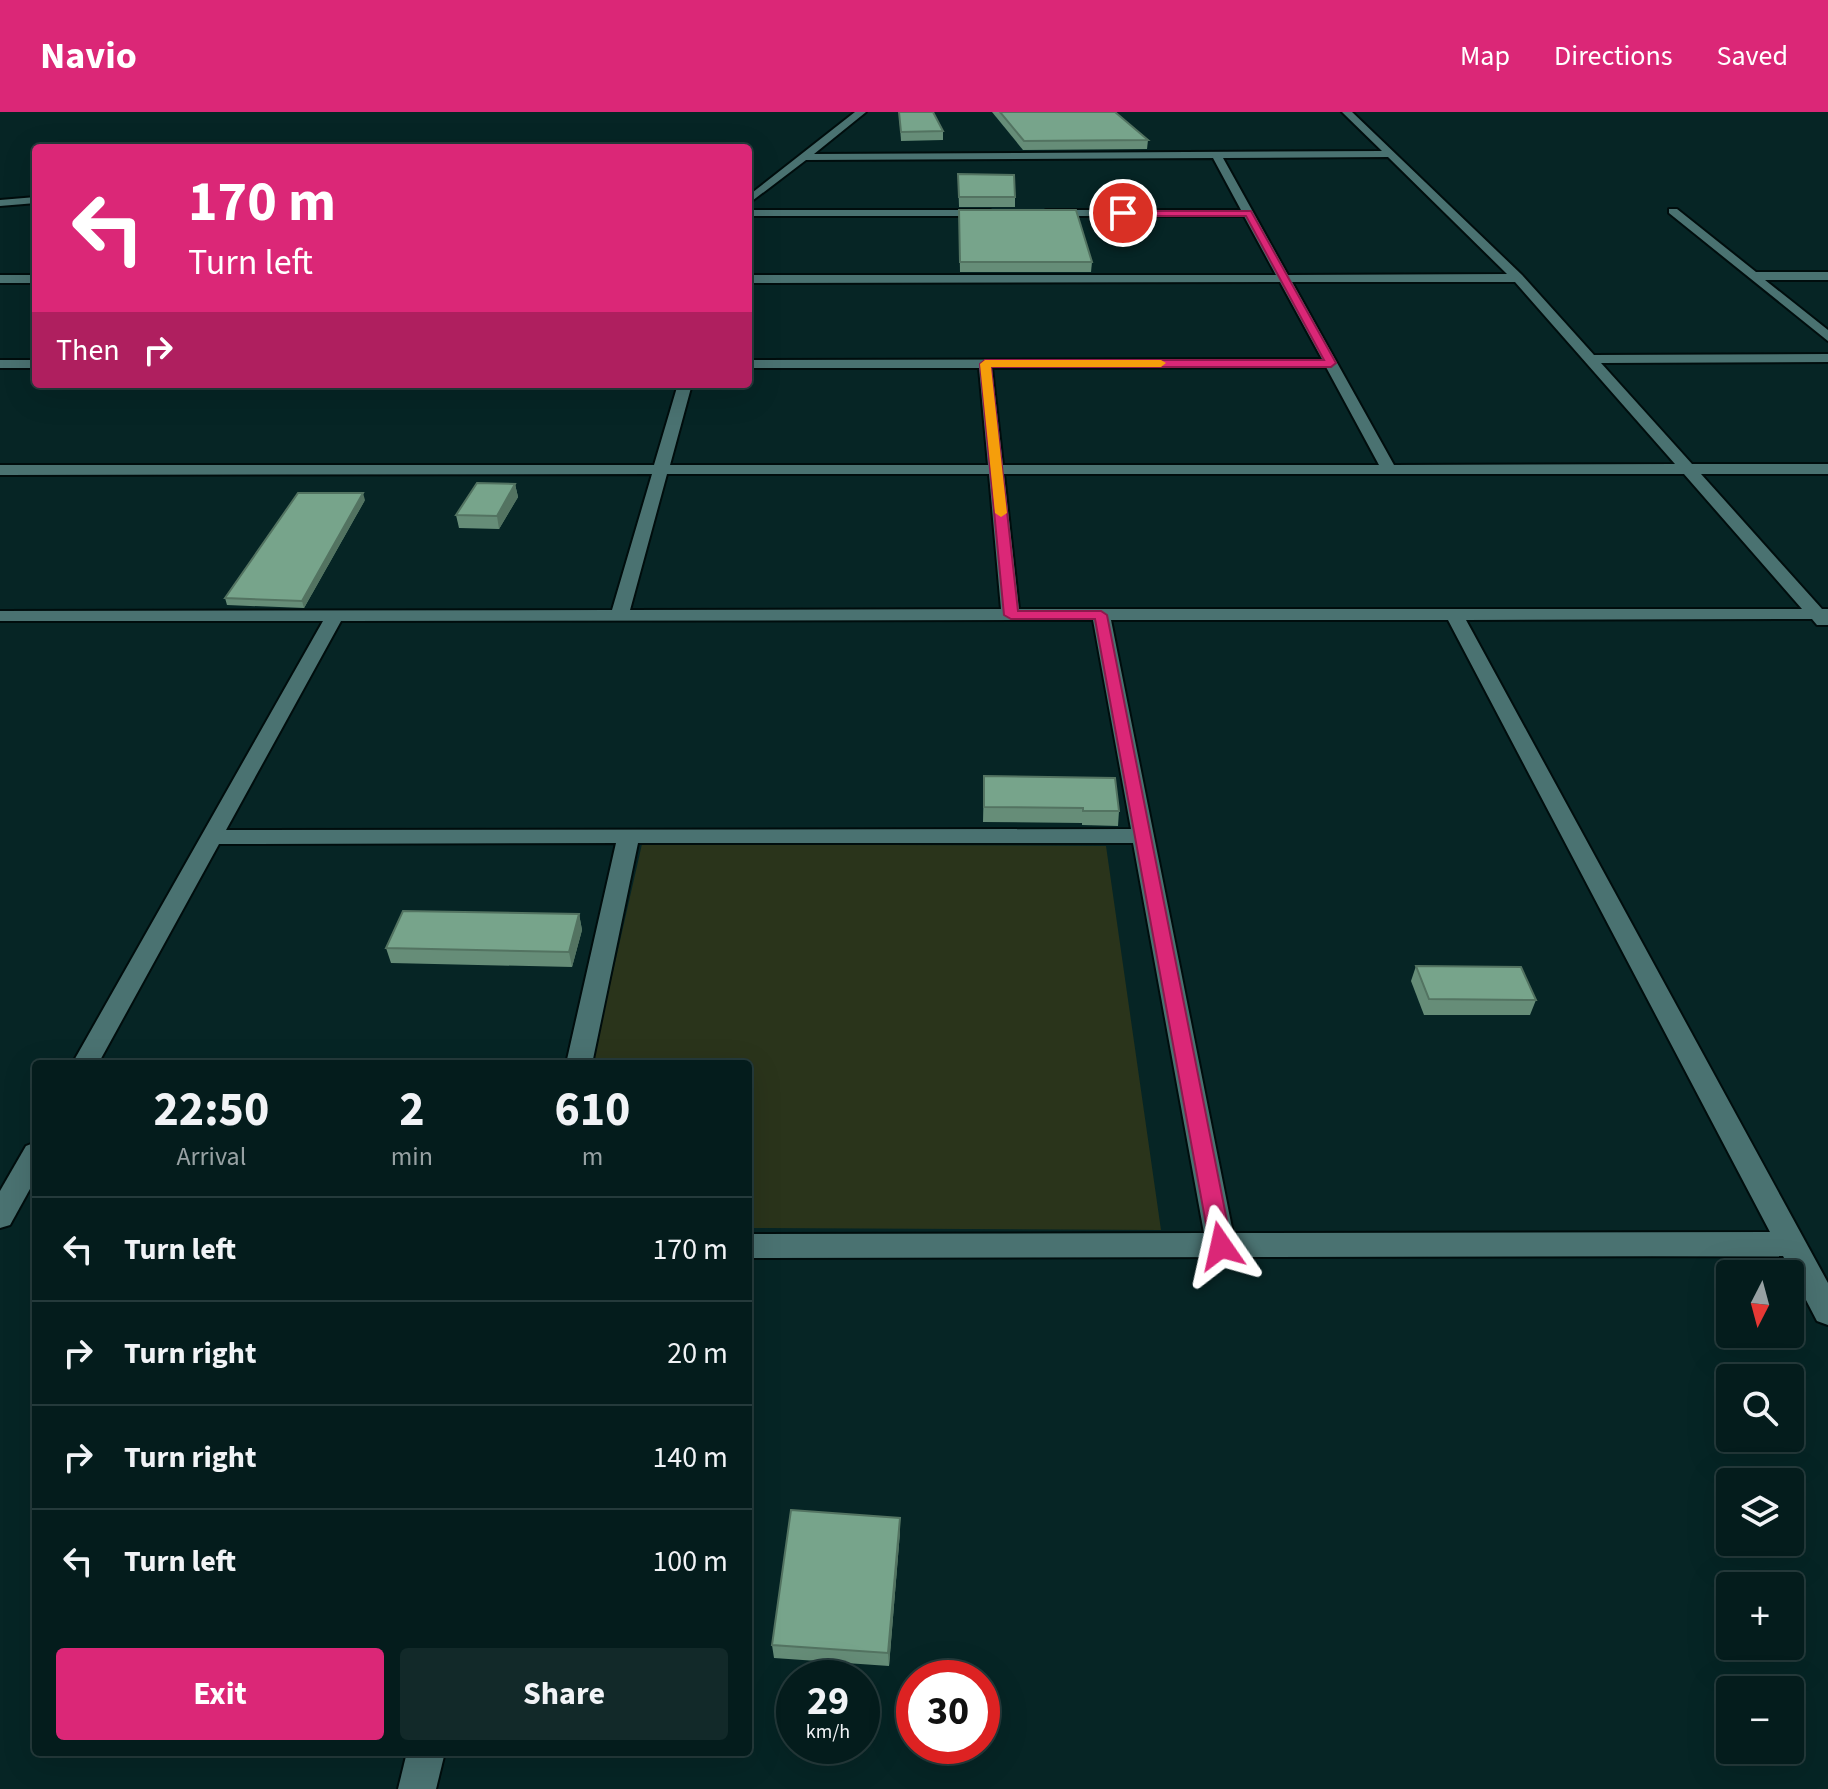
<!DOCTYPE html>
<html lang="en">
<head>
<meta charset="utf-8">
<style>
	:root { --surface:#041c1c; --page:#122929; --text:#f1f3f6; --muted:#97a1a3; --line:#253a3b; --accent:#db2777 }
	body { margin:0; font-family:"Source Sans 3",sans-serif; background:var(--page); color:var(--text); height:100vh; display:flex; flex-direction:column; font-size:30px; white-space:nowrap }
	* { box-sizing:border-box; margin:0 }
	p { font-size:26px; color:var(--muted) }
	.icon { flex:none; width:44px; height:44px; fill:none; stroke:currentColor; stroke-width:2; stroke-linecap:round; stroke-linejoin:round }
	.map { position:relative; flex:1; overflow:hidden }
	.sheet { position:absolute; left:32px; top:948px; width:720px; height:696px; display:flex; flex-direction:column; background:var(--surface); border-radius:8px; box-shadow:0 8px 32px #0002,0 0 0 2px var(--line) }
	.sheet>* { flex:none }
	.banner { position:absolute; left:32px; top:32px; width:720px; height:244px; border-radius:8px; box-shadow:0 8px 32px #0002,0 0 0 2px var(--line); background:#db2777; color:#fff; overflow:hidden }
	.needle { width:52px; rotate:186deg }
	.controls { position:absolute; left:1716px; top:1148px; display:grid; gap:16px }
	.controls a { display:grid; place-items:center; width:88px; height:88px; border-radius:8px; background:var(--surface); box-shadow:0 8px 32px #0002,0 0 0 2px var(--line); font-size:40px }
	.speed { position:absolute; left:776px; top:1548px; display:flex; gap:16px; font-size:40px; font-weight:700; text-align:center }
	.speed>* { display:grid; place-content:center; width:104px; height:104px; border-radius:50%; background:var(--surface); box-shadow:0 8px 32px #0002,0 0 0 2px var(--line); line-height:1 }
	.speed small { font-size:20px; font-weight:400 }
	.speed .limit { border:12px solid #d22; background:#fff; color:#111 }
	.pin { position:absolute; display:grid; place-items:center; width:68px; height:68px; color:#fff; margin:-34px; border:4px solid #fff; border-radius:50%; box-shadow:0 2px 8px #0007 }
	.me { position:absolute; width:88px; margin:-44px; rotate:349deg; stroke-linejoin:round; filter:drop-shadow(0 0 6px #0008) }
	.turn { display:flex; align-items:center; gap:28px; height:168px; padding:0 24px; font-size:36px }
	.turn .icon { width:104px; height:104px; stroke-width:2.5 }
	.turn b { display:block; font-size:56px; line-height:68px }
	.then { display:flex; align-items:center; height:76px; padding:0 24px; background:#0003; gap:16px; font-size:30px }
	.eta { display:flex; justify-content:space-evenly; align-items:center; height:136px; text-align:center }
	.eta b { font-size:48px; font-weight:700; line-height:56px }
	.primary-button { display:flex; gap:16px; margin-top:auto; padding:16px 24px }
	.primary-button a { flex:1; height:92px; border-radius:8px; background:var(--accent); color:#fff; font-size:32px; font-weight:700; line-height:92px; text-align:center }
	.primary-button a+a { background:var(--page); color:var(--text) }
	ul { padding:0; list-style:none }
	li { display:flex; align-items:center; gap:24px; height:104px; padding:0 24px; border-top:2px solid var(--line) }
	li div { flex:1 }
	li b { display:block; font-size:30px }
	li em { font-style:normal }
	header { display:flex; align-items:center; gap:48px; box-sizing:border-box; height:112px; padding:0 40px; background:var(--accent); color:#fff }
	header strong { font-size:38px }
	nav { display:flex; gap:44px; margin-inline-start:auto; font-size:28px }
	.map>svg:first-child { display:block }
</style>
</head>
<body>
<header>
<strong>Navio</strong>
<nav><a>Map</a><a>Directions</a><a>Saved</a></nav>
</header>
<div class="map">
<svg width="1828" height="1677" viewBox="0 0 1828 1677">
	<rect width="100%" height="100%" fill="#062525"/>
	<polygon fill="#2a341b" points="642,732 1106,734 1161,1118 748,1116 748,952 592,952"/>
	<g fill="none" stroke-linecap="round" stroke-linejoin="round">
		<defs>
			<g id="minor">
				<path d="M855,0h11l-52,42 568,-3 -40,-39h10l170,163 72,80 234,-1v8l-227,1 91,101h136v10h-127l121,135h6v16h-11l-5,-6 -346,1 362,663v42l-11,-4 -34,-65 -1035,2v-24l456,-1 -71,-390h-495l-46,221h-26l50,-221 -397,1 -121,220h-26l251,-443h-323v-10l612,-1 40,-136 -652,1v-10h654l24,-81h14l-22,81h318l-9,-97h-231v-8l574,-1 -42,-77 -532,1v-8h528l-32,-59h-198l-5,-3 5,-3h195l-28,-52 -407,2 -58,44v-8zM1388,45l119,117 -219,1 -65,-117zM1292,170h223l160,182 -281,1zM1326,255l53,98h-376l-11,-97zM667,362h322l12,135 -371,1zM1004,362h680l118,135h-783zM1093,508l38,209 -905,1 115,-209zM1111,508h337l322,612 -537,1z"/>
				<polygon points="36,85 36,91 0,94 0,88"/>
				<polygon points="1669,97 1677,97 1756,160 1828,160 1828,168 1765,168 1828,218 1828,229 1669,101"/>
				<polygon points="748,98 990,98 995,101 990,104 748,104"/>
				<rect x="0" y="163" width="36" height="8"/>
				<rect x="0" y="248" width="36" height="8"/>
				<polygon points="36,1030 36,1066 10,1113 0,1116 0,1079 26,1034"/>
				<polygon points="407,1640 445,1640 436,1677 398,1677"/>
			</g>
		</defs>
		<use href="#minor" stroke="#000d0d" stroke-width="4"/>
		<use href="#minor" fill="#4a7271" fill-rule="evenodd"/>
	</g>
	<g fill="#668d78">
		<polygon points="899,0 933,0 943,19 943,28 901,29"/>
		<polygon points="992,0 1115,0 1148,28 1147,37 1023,38"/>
		<polygon points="958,62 1015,85 1015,95 959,95"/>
		<polygon points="959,98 1092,150 1091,160 960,160"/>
		<polygon points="515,372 518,385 499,417 459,416 456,403"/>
		<polygon points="365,388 304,496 227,493 225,486"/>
		<polygon points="984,664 1119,699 1118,714 1082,713 1082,711 983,710"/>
		<polygon points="579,802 582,818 572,855 391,851 386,836"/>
		<polygon points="1416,854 1536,888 1530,903 1424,903 1411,869"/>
		<polygon points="900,1420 889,1554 774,1546 772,1533"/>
	</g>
	<g fill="#537361">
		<polygon points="515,372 518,385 499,417 497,404"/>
		<polygon points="363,381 365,388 304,496 302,489"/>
		<polygon points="579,802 582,818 572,855 569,840"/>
		<polygon points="900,1406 900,1420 889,1554 888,1541"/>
	</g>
	<g fill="#77a48b" stroke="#537361" stroke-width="2">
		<polygon points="899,0 933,0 943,19 901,20"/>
		<polygon points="1000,0 1115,0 1148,28 1024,29"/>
		<polygon points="958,62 1014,63 1015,85 959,85"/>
		<polygon points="959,98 1076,98 1092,150 960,150"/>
		<polygon points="477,371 515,372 497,404 456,403"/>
		<polygon points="298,381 363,381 302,489 225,486"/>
		<polygon points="984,664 1115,666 1119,699 1083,699 1083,696 984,695"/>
		<polygon points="403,799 579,802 569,840 386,836"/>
		<polygon points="1416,854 1521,855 1536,888 1429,887"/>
		<polygon points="791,1398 900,1406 888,1541 772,1533"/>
	</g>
	<polygon fill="#db2777" stroke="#8e194d" stroke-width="2" points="1120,99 1251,99 1336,251 1331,255 991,255 1018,499 1101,499 1107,503 1232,1134 1229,1140 1221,1143 1213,1140 1210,1134 1095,507 1011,507 1004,503 980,252 985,248 1324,248 1246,104 1123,104"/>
	<polygon fill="#f59e0b" points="985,248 1161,248 1166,251 1161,255 991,255 1007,401 1001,405 995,401 980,252"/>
</svg>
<div class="controls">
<a><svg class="needle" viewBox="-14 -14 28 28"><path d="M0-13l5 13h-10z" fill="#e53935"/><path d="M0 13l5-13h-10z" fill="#97a1a3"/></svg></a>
<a><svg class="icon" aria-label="search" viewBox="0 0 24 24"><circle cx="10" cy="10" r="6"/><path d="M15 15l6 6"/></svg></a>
<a><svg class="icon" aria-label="layers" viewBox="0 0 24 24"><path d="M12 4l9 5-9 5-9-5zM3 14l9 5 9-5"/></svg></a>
<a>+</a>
<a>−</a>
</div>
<div class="speed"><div>29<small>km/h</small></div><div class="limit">30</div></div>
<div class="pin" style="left:1123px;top:101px;background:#d93025"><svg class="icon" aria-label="arrive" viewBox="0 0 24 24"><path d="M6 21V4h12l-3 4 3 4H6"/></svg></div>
<svg class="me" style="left:1221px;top:1134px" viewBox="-20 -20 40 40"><path d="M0-17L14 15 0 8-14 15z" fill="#db2777" stroke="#fff" stroke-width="4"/></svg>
<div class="banner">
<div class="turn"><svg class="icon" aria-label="left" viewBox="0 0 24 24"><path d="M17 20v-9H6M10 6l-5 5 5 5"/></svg><div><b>170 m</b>Turn left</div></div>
<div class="then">Then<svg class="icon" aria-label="right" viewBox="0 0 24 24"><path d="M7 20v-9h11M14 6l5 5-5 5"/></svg></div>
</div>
<section class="sheet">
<div class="eta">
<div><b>22:50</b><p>Arrival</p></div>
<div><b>2</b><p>min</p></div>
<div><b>610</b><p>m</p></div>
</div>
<ul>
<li><svg class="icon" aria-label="left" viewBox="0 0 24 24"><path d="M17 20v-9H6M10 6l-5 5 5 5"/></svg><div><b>Turn left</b></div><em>170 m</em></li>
<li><svg class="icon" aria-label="right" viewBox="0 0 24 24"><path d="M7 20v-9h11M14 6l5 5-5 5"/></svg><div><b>Turn right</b></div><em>20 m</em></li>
<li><svg class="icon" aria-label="right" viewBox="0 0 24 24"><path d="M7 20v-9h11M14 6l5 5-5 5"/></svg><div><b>Turn right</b></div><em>140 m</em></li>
<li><svg class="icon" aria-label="left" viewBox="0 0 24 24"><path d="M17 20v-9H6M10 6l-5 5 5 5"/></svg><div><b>Turn left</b></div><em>100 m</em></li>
</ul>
<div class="primary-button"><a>Exit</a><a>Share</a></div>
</section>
</div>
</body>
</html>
